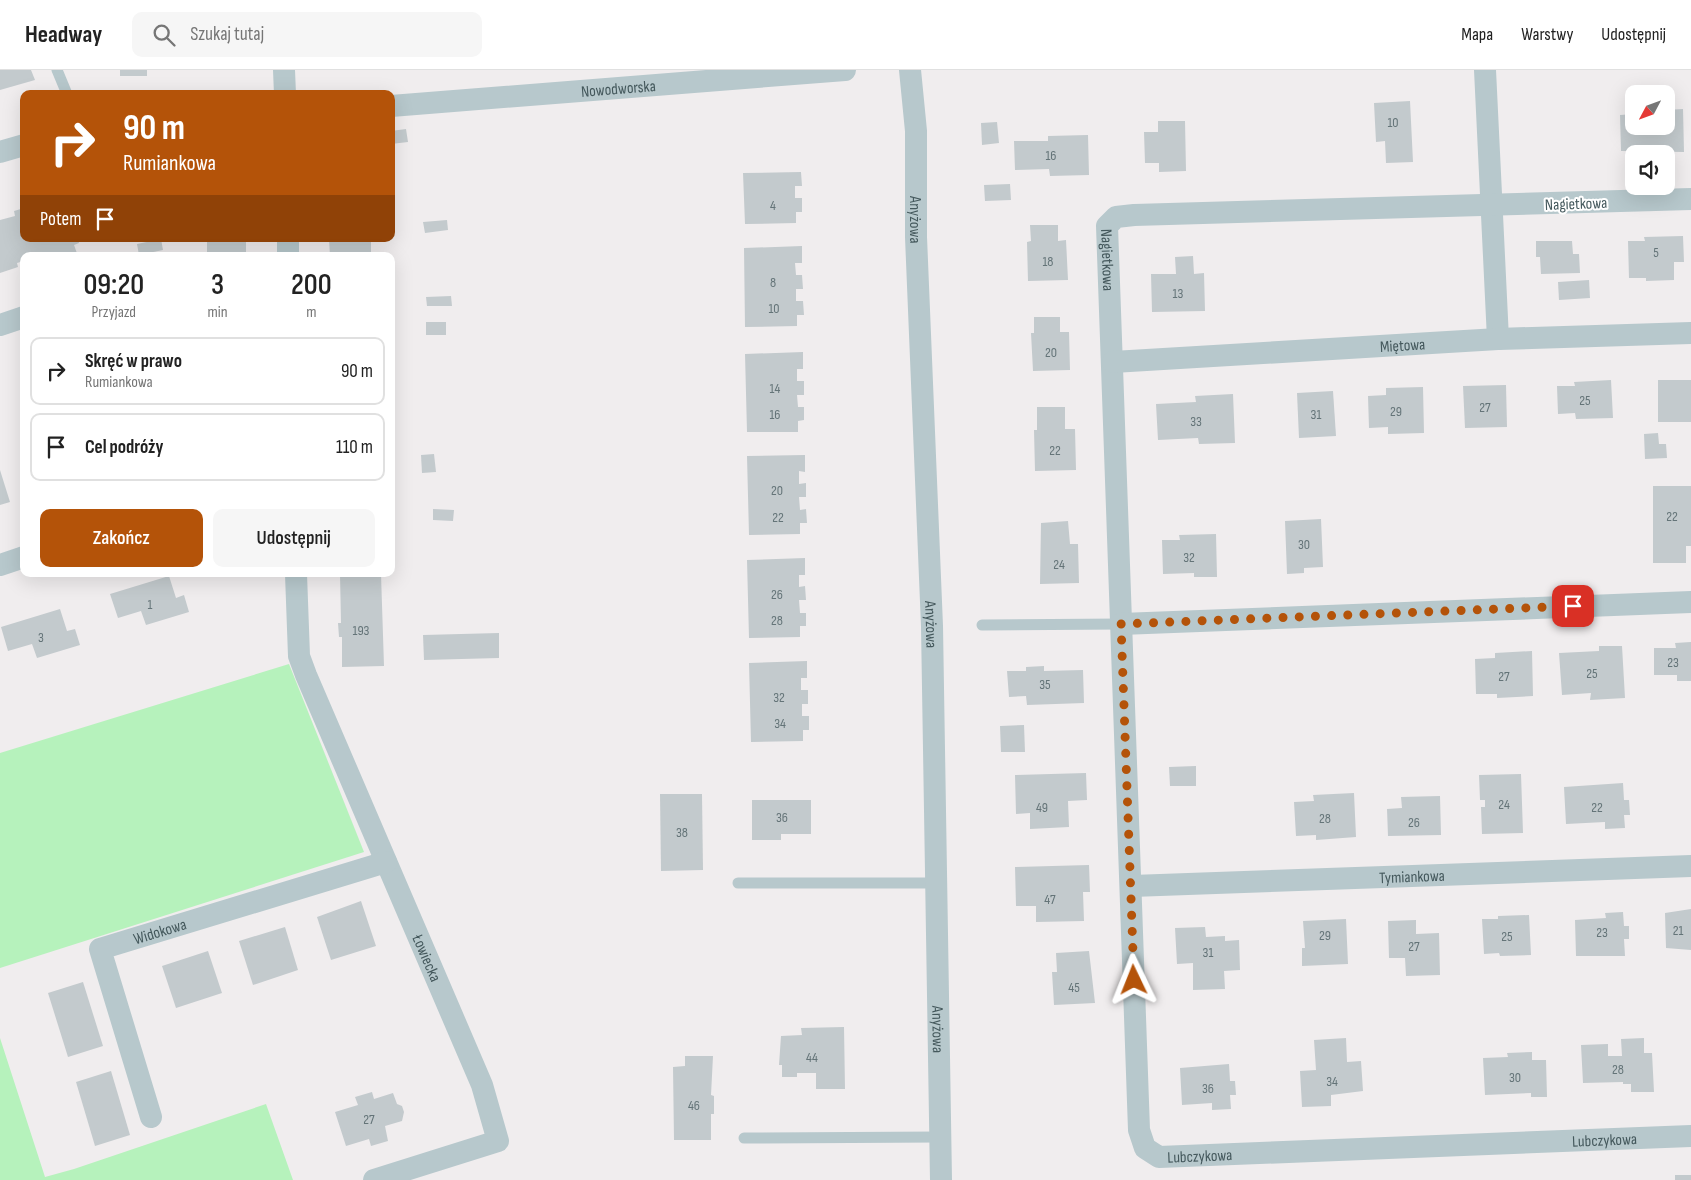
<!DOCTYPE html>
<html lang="pl">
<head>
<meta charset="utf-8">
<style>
	:root { --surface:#fff; --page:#f6f6f6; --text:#222; --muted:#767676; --line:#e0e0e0; --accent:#b45309 }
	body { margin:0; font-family:"Sofia Sans Condensed",sans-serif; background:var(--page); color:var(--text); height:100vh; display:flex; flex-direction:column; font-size:19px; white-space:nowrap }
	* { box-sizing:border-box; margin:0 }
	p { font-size:16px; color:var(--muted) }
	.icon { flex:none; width:28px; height:28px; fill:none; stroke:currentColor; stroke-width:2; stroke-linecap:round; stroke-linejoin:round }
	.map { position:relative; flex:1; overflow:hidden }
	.side { position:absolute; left:20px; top:182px; width:375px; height:325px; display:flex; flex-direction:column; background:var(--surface); border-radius:10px; box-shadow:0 5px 20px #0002 }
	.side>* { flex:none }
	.guide { position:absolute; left:20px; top:20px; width:375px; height:152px; border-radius:10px; box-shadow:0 5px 20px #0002; background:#b45309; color:#fff; overflow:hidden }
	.needle { width:32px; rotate:229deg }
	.fabs { position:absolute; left:1625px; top:15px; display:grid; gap:10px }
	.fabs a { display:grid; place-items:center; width:50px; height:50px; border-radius:10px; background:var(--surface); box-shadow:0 5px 20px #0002; font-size:25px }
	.pin { position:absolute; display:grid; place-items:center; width:42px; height:42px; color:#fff; margin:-21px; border-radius:10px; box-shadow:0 2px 8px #0006 }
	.me { position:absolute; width:55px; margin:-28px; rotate:358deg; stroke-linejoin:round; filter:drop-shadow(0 0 4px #0008) }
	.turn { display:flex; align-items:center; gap:18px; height:105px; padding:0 20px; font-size:22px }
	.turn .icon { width:65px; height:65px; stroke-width:2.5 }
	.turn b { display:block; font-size:35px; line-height:42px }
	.then { display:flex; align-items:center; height:48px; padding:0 20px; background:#0003; gap:10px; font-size:19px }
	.eta { display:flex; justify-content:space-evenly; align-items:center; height:85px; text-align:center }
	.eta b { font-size:30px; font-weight:600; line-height:35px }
	.primary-button { display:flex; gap:10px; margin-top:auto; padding:10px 20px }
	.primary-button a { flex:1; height:58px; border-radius:10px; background:var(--accent); color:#fff; font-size:20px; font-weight:600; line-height:58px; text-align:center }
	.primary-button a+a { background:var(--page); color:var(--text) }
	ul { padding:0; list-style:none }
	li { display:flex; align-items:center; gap:15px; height:68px; margin:0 10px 8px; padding:0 10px; border:2px solid var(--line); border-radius:10px }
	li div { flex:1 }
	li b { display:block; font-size:19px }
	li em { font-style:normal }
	header { display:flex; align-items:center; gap:30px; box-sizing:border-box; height:70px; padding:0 25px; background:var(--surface); border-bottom:1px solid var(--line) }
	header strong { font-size:24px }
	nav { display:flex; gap:28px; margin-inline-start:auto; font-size:18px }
	.search { width:350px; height:45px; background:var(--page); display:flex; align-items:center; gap:12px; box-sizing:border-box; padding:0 18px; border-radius:10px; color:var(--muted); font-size:19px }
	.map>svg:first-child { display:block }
</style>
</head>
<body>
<header>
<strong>Headway</strong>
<div class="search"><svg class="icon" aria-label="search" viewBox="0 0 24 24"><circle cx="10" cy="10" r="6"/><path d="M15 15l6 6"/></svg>Szukaj tutaj</div>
<nav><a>Mapa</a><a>Warstwy</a><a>Udostępnij</a></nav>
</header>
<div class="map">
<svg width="1691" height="1110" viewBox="0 0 1691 1110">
	<rect width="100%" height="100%" fill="#f0edee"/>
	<g fill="#b6f2bc">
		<polygon points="289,594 364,782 0,898 0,683"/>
		<polygon points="0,968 45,1107 74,1099 266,1034 293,1110 0,1110"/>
	</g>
	<g fill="#c3cacd">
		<polygon points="0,0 31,0 35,10 0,20"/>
		<rect x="120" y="0" width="27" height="6"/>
		<polygon points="1410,31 1413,92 1386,93 1385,71 1376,72 1374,33"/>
		<polygon points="1683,39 1684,82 1621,81 1620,45 1634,44 1634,56 1666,56 1666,40"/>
		<polygon points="1158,51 1185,51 1186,101 1159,102 1159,93 1145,93 1144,62 1158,62"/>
		<polygon points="997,52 999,73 982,75 981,53"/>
		<polygon points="406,59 408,72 391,74 391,61"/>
		<polygon points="1088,65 1089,105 1050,106 1049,99 1015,100 1014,71 1048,71 1048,66"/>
		<polygon points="801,102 802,116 795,116 795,128 802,128 802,142 796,142 796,153 745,154 743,103"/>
		<polygon points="1010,114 1011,130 985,131 984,115"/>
		<polygon points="24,138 24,169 78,169 79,173 74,175 78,186 24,186 24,191 17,193 18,197 0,203 0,150 15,146 14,141"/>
		<polygon points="447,150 448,160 425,163 423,152"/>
		<polygon points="1030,155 1058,155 1058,171 1066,170 1068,210 1028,211 1027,172 1031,171"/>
		<polygon points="1683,166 1684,192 1674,192 1674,210 1646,211 1646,208 1629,208 1628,171 1645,171 1644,167"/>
		<polygon points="161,169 163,180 139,185 137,174"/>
		<rect x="207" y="169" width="39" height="17"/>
		<polygon points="329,169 371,169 371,186 330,186"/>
		<polygon points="1536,171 1572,171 1573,184 1579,184 1580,203 1541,204 1540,187 1536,187"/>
		<polygon points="802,176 802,193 795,193 796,205 802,205 803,219 796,219 796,231 803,231 804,245 797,245 797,256 745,257 744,178"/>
		<polygon points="1193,186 1194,204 1204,203 1205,241 1152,242 1151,204 1176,204 1175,187"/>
		<polygon points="1589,210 1590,228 1559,230 1558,212"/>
		<polygon points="451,226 452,236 427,236 426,227"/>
		<polygon points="1034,247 1060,247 1060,262 1069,262 1070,300 1033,301 1031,263 1034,263"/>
		<rect x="426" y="252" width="20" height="13"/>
		<polygon points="803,282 803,299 797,299 797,311 804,311 804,325 797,325 798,337 804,337 804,350 798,351 798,362 747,362 745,284"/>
		<polygon points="1611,310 1613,348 1576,349 1575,343 1558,344 1557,316 1575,316 1574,312"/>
		<rect x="1658" y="310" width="33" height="42"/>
		<polygon points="1506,315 1507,357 1465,358 1463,316"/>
		<polygon points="1423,317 1424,363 1388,364 1388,357 1369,358 1368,326 1386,325 1386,318"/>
		<polygon points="1333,321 1336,366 1299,368 1297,323"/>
		<polygon points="1233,324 1235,373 1199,374 1198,368 1158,370 1156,334 1196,332 1195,326"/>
		<polygon points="1037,337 1065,337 1065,359 1075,359 1076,400 1035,401 1034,360 1037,360"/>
		<polygon points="1658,363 1659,374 1666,374 1667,388 1645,389 1644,364"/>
		<polygon points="434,384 436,402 422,403 421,385"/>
		<polygon points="805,385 805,402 799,401 799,414 806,413 806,427 799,427 800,440 806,439 807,453 800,453 800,464 749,465 747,386"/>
		<polygon points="0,400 10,432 0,435"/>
		<polygon points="1653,416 1691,416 1691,476 1686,476 1686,493 1653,493"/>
		<polygon points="433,439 454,440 453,451 433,450"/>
		<polygon points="1321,449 1323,497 1304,498 1304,503 1287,504 1285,451"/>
		<polygon points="1068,451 1070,474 1078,474 1079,513 1040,514 1041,453"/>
		<polygon points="1216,464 1217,507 1194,507 1194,503 1163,504 1162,470 1180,470 1179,465"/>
		<polygon points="805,488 805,505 799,505 799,517 805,516 806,530 799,530 800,543 806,543 806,556 800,556 800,567 749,568 747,490"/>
		<polygon points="340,504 381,504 384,596 342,597 342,567 339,567 338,553 341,553"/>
		<polygon points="169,506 176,528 184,525 189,542 146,555 141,541 118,548 110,524"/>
		<polygon points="60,539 67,561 75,559 80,575 37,588 32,574 8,581 1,557"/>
		<polygon points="499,563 499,588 424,590 423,565"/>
		<polygon points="1691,572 1691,611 1677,611 1677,605 1654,605 1654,578 1676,578 1675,573"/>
		<polygon points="1599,576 1622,576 1625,628 1590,630 1591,623 1562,625 1559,583 1599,581"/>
		<polygon points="1532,581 1533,626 1497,628 1497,624 1476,624 1475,589 1495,588 1495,583"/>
		<polygon points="807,591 807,608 801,608 801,620 808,620 808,634 802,634 802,646 809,646 809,660 803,660 803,671 751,672 749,593"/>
		<polygon points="1044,596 1044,601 1083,600 1084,633 1027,635 1026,626 1009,627 1007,601 1026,601 1026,597"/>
		<polygon points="1024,655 1025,682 1001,682 1000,656"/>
		<polygon points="1196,696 1196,716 1170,716 1169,697"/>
		<polygon points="1086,703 1087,730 1068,731 1069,757 1030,759 1030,743 1016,744 1015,705"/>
		<polygon points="1521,704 1523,763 1482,764 1481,737 1485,737 1485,730 1480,730 1479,705"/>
		<polygon points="1623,713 1624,730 1629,730 1630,745 1624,745 1625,758 1605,759 1605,752 1566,754 1564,717"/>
		<polygon points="1354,723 1356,767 1316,770 1316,765 1296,766 1294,732 1314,731 1313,725"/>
		<polygon points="660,724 702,724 703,800 661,801"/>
		<polygon points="1440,726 1441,765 1388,766 1387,739 1402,738 1401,727"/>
		<polygon points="752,730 811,730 811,764 781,764 781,770 752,770"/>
		<polygon points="1089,795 1090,822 1083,822 1084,851 1036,852 1036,836 1016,836 1015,797"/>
		<polygon points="361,831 376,876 331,890 317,847"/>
		<polygon points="1691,839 1691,880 1666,878 1665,843"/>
		<polygon points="1623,842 1624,856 1629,856 1629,869 1624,869 1625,886 1576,886 1575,850 1606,848 1605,843"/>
		<polygon points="1529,845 1531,885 1500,886 1499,883 1484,884 1482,849 1498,849 1498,846"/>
		<polygon points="1346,849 1348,894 1302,896 1302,878 1305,878 1303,851"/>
		<polygon points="1416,850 1416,864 1439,863 1440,905 1406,906 1405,888 1389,888 1388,851"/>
		<polygon points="285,857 298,900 253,915 239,871"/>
		<polygon points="1205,857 1206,867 1225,866 1225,871 1239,870 1240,900 1224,901 1225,919 1193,920 1193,893 1177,894 1175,858"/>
		<polygon points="208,881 222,923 176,938 162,896"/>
		<polygon points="1089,881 1095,933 1054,935 1052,902 1057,902 1056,883"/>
		<polygon points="83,912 103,976 68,987 48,923"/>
		<polygon points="844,957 845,1019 816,1019 816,1003 797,1003 797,1007 782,1007 782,995 779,995 781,966 802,965 801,958"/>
		<polygon points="1346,968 1347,992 1361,991 1363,1021 1331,1025 1331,1036 1302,1037 1300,1001 1316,1000 1314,970"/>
		<polygon points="1644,968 1644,983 1652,983 1654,1022 1631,1022 1631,1014 1623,1014 1623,1012 1583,1013 1581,975 1608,974 1608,986 1622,986 1621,969"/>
		<polygon points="1532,982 1532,990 1546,990 1547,1027 1531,1027 1531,1023 1485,1025 1483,988 1508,987 1507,983"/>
		<polygon points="685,986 713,986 711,1025 714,1026 714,1044 711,1044 711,1070 674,1070 673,997 685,996"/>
		<polygon points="1229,994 1230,1011 1235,1011 1236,1025 1230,1025 1231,1039 1212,1040 1212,1033 1182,1035 1180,998"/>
		<polygon points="111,1001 130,1065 95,1076 76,1012"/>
		<polygon points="372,1022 374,1029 393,1023 397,1034 402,1036 404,1042 402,1051 385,1056 388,1071 371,1076 369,1069 346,1076 335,1042 358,1035 355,1027"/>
		<rect x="1675" y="1105" width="16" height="5"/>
	</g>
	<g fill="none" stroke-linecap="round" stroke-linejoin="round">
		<g stroke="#b7c8cc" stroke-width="11">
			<polyline points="57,0 67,24"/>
			<polyline points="982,555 1121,554"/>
			<polyline points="738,813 937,813"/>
			<polyline points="744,1068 939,1067"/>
		</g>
		<g stroke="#b7c8cc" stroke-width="22">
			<polyline points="284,0 285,24"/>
			<path id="s1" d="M910,0l6,61v106l16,389 9,554"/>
			<polyline points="1485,0 1498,269"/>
			<path id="s2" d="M391,36l454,-36"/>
			<polyline points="0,82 24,75"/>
			<path id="s3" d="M1691,129l-557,16 -18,2 -9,9 32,904 6,18 14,9 532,-21"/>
			<polyline points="288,169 288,186"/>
			<polyline points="0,255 24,247"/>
			<path id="s4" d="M1113,292l385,-23 193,-6"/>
			<polyline points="0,495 24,487"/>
			<path id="s5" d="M296,504l3,82 7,19 176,410 16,56 -124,39"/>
			<polyline points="1121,554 1691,532"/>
			<path id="s6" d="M1132,816l559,-20"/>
			<path id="s7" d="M151,1047l-51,-168 286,-87"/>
		</g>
	</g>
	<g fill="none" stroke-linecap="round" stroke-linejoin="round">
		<polyline stroke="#b45309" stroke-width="9" stroke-dasharray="0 16.2" points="1134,910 1121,554 1573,536"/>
	</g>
	<g text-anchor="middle" stroke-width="4" stroke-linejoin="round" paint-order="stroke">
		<g font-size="14" fill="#647478">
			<text x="1393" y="57">10</text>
			<text x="1051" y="90">16</text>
			<text x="773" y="140">4</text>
			<text x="1656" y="187">5</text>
			<text x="1048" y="196">18</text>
			<text x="773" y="217">8</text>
			<text x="1178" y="228">13</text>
			<text x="774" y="243">10</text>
			<text x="1051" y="287">20</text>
			<text x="775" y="323">14</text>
			<text x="1585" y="335">25</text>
			<text x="1485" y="342">27</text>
			<text x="1396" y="346">29</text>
			<text x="775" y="349">16</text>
			<text x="1316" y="349">31</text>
			<text x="1196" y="356">33</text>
			<text x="1055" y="385">22</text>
			<text x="777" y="425">20</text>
			<text x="1672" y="451">22</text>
			<text x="778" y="452">22</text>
			<text x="1304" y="479">30</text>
			<text x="1189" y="492">32</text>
			<text x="1059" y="499">24</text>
			<text x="777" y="529">26</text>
			<text x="150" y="539">1</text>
			<text x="777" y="555">28</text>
			<text x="361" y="565">193</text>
			<text x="41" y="572">3</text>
			<text x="1673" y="597">23</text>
			<text x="1592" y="608">25</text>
			<text x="1504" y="611">27</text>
			<text x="1045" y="619">35</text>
			<text x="779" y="632">32</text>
			<text x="780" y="658">34</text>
			<text x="1504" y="739">24</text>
			<text x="1042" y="742">49</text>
			<text x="1597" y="742">22</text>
			<text x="782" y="752">36</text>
			<text x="1325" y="753">28</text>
			<text x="1414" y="757">26</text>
			<text x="682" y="767">38</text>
			<text x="1050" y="834">47</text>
			<text x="1678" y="865">21</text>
			<text x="1602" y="867">23</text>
			<text x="1325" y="870">29</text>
			<text x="1507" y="871">25</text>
			<text x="1414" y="881">27</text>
			<text x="1208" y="887">31</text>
			<text x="1074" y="922">45</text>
			<text x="812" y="992">44</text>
			<text x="1618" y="1004">28</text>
			<text x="1515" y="1012">30</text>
			<text x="1332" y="1016">34</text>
			<text x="1208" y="1023">36</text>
			<text x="694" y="1040">46</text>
			<text x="369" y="1054">27</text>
		</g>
		<g font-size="16" fill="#44585c" stroke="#fff">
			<text dy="6" stroke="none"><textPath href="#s2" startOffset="228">Nowodworska</textPath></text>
			<text transform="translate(1576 133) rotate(-2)" y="6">Nagietkowa</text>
			<text dy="6" stroke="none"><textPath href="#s1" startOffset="150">Anyżowa</textPath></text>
			<text dy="6" stroke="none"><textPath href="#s3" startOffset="622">Nagietkowa</textPath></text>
			<text dy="6" stroke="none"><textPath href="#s4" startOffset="290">Miętowa</textPath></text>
			<text dy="6" stroke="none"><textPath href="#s1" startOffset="555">Anyżowa</textPath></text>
			<text dy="6" stroke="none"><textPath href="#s6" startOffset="280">Tymiankowa</textPath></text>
			<text dy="6" stroke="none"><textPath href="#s7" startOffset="238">Widokowa</textPath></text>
			<text dy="6" stroke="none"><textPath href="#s5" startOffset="410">Łowiecka</textPath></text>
			<text dy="6" stroke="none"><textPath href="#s1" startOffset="960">Anyżowa</textPath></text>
			<text dy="6" stroke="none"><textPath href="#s3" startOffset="1974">Lubczykowa</textPath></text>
			<text dy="6" stroke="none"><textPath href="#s3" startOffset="1569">Lubczykowa</textPath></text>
		</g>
	</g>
</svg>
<div class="fabs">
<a><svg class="needle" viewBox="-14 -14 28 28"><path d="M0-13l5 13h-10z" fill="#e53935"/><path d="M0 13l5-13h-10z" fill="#767676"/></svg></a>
<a><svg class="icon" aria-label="sound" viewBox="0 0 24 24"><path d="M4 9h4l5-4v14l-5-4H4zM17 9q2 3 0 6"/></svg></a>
</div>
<div class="pin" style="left:1573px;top:536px;background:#d93025"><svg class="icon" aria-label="arrive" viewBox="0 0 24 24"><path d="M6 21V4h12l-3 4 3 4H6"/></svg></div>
<svg class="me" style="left:1134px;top:910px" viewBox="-20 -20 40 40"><path d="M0-17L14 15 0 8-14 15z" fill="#b45309" stroke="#fff" stroke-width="4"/></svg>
<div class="guide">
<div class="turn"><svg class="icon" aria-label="right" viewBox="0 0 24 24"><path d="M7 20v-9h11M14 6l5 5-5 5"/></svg><div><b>90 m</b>Rumiankowa</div></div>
<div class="then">Potem<svg class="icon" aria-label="arrive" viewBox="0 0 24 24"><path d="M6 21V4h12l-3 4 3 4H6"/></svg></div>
</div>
<section class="side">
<div class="eta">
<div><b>09:20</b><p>Przyjazd</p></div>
<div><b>3</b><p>min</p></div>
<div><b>200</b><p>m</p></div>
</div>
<ul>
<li><svg class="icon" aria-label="right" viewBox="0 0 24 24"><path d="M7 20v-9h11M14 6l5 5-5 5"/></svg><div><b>Skręć w prawo</b><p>Rumiankowa</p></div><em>90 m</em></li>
<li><svg class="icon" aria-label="arrive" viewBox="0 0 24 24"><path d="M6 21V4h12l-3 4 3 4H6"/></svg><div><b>Cel podróży</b></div><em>110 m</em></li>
</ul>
<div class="primary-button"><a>Zakończ</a><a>Udostępnij</a></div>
</section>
</div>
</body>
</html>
